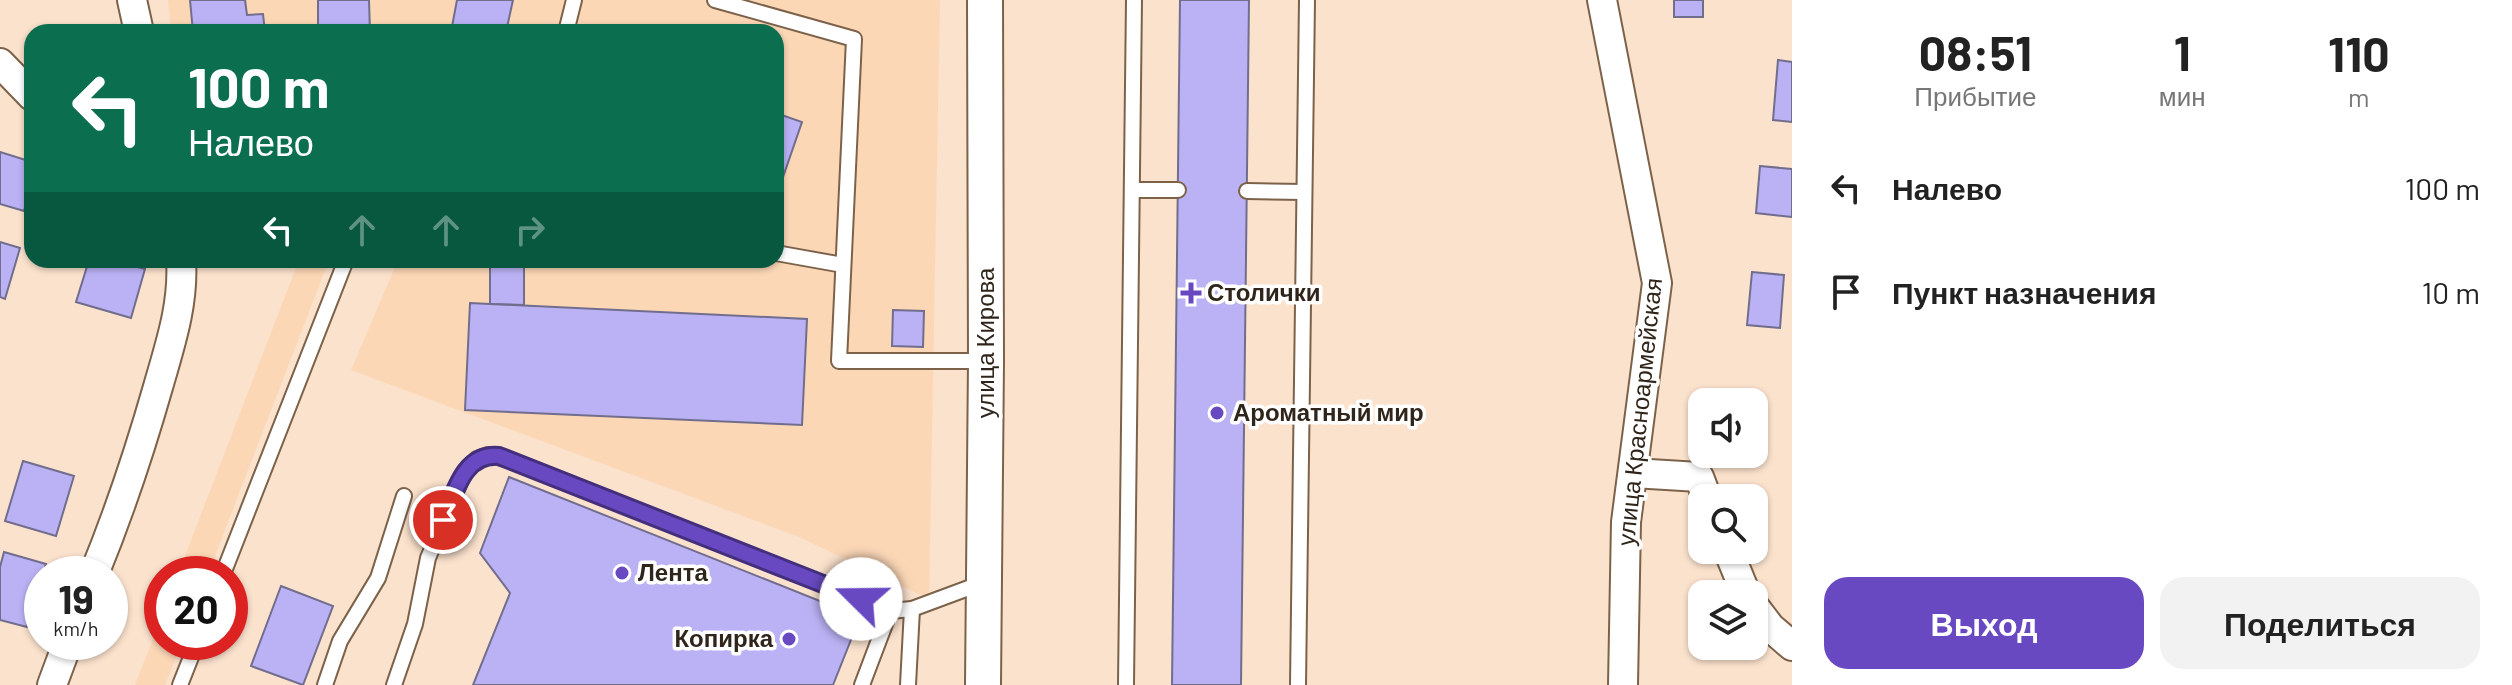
<!DOCTYPE html>
<html lang="ru">
<head>
<meta charset="utf-8">
<style>
	:root { --surface:#fff; --page:#f2f2f2; --text:#222; --muted:#767676; --accent:#6849c1 }
	body { margin:0; font-family:Barlow,sans-serif; background:var(--page); color:var(--text); height:100vh; display:flex; flex-direction:column; font-size:30px; white-space:nowrap }
	* { box-sizing:border-box; margin:0 }
	p { font-size:26px; color:var(--muted) }
	.icon { flex:none; width:44px; height:44px; fill:none; stroke:currentColor; stroke-width:2; stroke-linecap:round; stroke-linejoin:round }
	.map { position:relative; flex:1; overflow:hidden }
	.details { display:flex; flex-direction:column; background:var(--surface); width:720px }
	.details>* { flex:none }
	.top-card { position:absolute; left:24px; top:24px; width:760px; height:244px; border-radius:24px; box-shadow:0 2px 6px #0004; background:#0b6e4f; color:#fff; overflow:hidden }
	.buttons { position:absolute; left:1688px; top:388px; display:grid; gap:16px }
	.buttons a { display:grid; place-items:center; width:80px; height:80px; border-radius:16px; background:var(--surface); box-shadow:0 2px 6px #0004; font-size:40px }
	.speed { position:absolute; left:24px; top:556px; display:flex; gap:16px; font-size:40px; font-weight:700; text-align:center }
	.speed>* { display:grid; place-content:center; width:104px; height:104px; border-radius:50%; background:var(--surface); box-shadow:0 2px 6px #0004; line-height:1 }
	.speed small { font-size:20px; font-weight:400 }
	.speed .limit { border:12px solid #d22; background:#fff; color:#111 }
	.pin { position:absolute; display:grid; place-items:center; width:68px; height:68px; color:#fff; margin:-34px; border:4px solid #fff; border-radius:50%; box-shadow:0 2px 8px #0007 }
	.me { position:absolute; width:88px; margin:-44px; rotate:292deg; stroke-linejoin:round; filter:drop-shadow(0 0 6px #0008) }
	.turn { display:flex; align-items:center; gap:28px; height:168px; padding:0 32px; font-size:36px }
	.turn .icon { width:104px; height:104px; stroke-width:2.5 }
	.turn b { display:block; font-size:56px; line-height:68px }
	.lanes { display:flex; align-items:center; height:76px; padding:0 32px; background:#0003; justify-content:center; gap:40px; direction:ltr }
	.lanes .off { opacity:.35 }
	.eta { display:flex; justify-content:space-evenly; align-items:center; height:136px; text-align:center }
	.eta b { font-size:48px; font-weight:700; line-height:56px }
	.button { display:flex; gap:16px; margin-top:auto; padding:16px 32px }
	.button a { flex:1; height:92px; border-radius:24px; background:var(--accent); color:#fff; font-size:32px; font-weight:700; line-height:92px; text-align:center }
	.button a+a { background:var(--page); color:var(--text) }
	ul { padding:0; list-style:none }
	li { display:flex; align-items:center; gap:24px; height:104px; padding:0 32px }
	li div { flex:1 }
	li b { display:block; font-size:30px }
	li em { font-style:normal }
	main { display:flex; flex:1; min-height:0 }
	.map>svg:first-child { display:block }
</style>
</head>
<body>
<main>
<div class="map">
<svg width="1792" height="685" viewBox="0 0 1792 685">
	<rect width="100%" height="100%" fill="#fbe2cd"/>
	<g fill="#fcd7b6">
		<polygon points="168,0 940,0 929,599 799,537 351,370 398,260 776,260 776,32 171,32"/>
		<polygon points="299,260 329,260 208,574 178,574"/>
		<polygon points="162,616 162,642 182,642 165,685 135,685"/>
	</g>
	<g fill="#bbb2f5" stroke="#716d8d" stroke-width="2">
		<polygon points="190,0 245,0 247,15 263,14 265,32 193,32"/>
		<polygon points="318,0 369,0 370,32 318,32"/>
		<polygon points="457,0 513,0 506,32 451,32"/>
		<polygon points="1180,0 1249,0 1241,685 1172,685"/>
		<rect x="1674" y="0" width="29" height="17"/>
		<polygon points="1778,60 1792,62 1792,122 1773,120"/>
		<polygon points="776,113 802,122 783,177 776,175"/>
		<polygon points="0,152 32,162 32,182 24,211 0,204"/>
		<polygon points="1760,166 1792,169 1792,217 1756,213"/>
		<polygon points="0,242 20,248 5,299 0,297"/>
		<polygon points="89,260 113,260 145,269 131,318 76,302"/>
		<polygon points="490,260 524,260 524,305 490,304"/>
		<polygon points="1752,272 1784,275 1780,328 1747,325"/>
		<polygon points="470,303 807,319 802,425 465,410"/>
		<polygon points="893,310 924,311 923,347 892,346"/>
		<polygon points="23,461 74,476 56,536 5,521"/>
		<polygon points="509,477 860,617 833,685 473,685 510,593 480,553"/>
		<polygon points="4,552 46,564 27,627 0,620 0,567"/>
		<polygon points="281,586 333,606 303,685 251,666"/>
	</g>
	<g fill="none" stroke-linecap="round" stroke-linejoin="round">
		<defs>
			<g id="service">
				<polyline points="715,0 854,39 839,361 986,361"/>
				<polyline points="566,32 574,0"/>
				<polyline points="1132,190 1178,190"/>
				<polyline points="1247,191 1304,192"/>
				<polyline points="776,253 843,265"/>
				<polyline points="223,574 346,260"/>
				<polyline points="180,685 197,642"/>
				<polyline points="325,685 340,641 378,578 404,496"/>
				<polyline points="394,685 415,624 428,558 463,475 477,459 488,455 511,460 890,611"/>
				<polyline points="862,685 890,611 912,609 982,583"/>
				<polyline points="908,685 912,609"/>
				<polyline points="1126,685 1134,0"/>
				<polyline points="1298,685 1307,0"/>
			</g>
			<g id="minor">
				<polyline points="132,0 139,32"/>
				<polyline points="1602,0 1657,283 1626,522 1623,685"/>
				<polyline points="0,63 32,96"/>
				<polyline points="1633,473 1699,477 1707,498"/>
				<polyline points="1728,550 1746,594"/>
				<path d="M94,574c25,-61 46,-124 64,-187 12,-42 26,-83 23,-127"/>
				<polyline points="1754,606 1770,627 1792,646"/>
				<polyline points="52,685 68,642"/>
			</g>
			<polyline id="tertiary" points="983,685 986,361 985,0"/>
		</defs>
		<use href="#service" stroke="#7d624a" stroke-width="18"/>
		<use href="#minor" stroke="#7d624a" stroke-width="32"/>
		<use href="#tertiary" stroke="#7d624a" stroke-width="38"/>
		<use href="#service" stroke="#fff" stroke-width="14"/>
		<use href="#minor" stroke="#fff" stroke-width="28"/>
		<use href="#tertiary" stroke="#fff" stroke-width="34"/>
	</g>
	<g fill="none" stroke-linecap="round" stroke-linejoin="round">
		<defs>
			<path id="route" d="M443,520c12,-27 20,-67 56,-64l362,143"/>
		</defs>
		<use href="#route" stroke="#442f7d" stroke-width="20"/>
		<use href="#route" stroke="#6849c1" stroke-width="14"/>
	</g>
	<g fill="#6849c1" stroke="#fff" stroke-width="3">
		<path d="M1187 281h8v8h8v8h-8v8h-8v-8h-8v-8h8z"/>
		<circle cx="1217" cy="413" r="8"/>
		<circle cx="622" cy="573" r="8"/>
		<circle cx="789" cy="639" r="8"/>
	</g>
	<g text-anchor="middle" stroke-width="7" stroke-linejoin="round" paint-order="stroke">
		<g font-size="24" font-weight="bold" fill="#30251a" stroke="#fff" text-anchor="start">
			<text x="1207" y="301">Столички</text>
			<text x="1233" y="421">Ароматный мир</text>
			<text x="638" y="581">Лента</text>
			<text x="773" y="647" text-anchor="end">Копирка</text>
		</g>
		<g font-size="24" fill="#30251a" stroke="#fff">
			<text transform="translate(986 343) rotate(-90)" y="8">улица Кирова</text>
			<text transform="translate(1640 412) rotate(-84)" y="8">улица Красноармейская</text>
		</g>
	</g>
</svg>
<div class="buttons">
<a><svg class="icon" aria-label="sound" viewBox="0 0 24 24"><path d="M4 9h4l5-4v14l-5-4H4zM17 9q2 3 0 6"/></svg></a>
<a><svg class="icon" aria-label="search" viewBox="0 0 24 24"><circle cx="10" cy="10" r="6"/><path d="M15 15l6 6"/></svg></a>
<a><svg class="icon" aria-label="layers" viewBox="0 0 24 24"><path d="M12 4l9 5-9 5-9-5zM3 14l9 5 9-5"/></svg></a>
</div>
<div class="speed"><div>19<small>km/h</small></div><div class="limit">20</div></div>
<div class="pin" style="left:443px;top:520px;background:#d93025"><svg class="icon" aria-label="arrive" viewBox="0 0 24 24"><path d="M6 21V4h12l-3 4 3 4H6"/></svg></div>
<svg class="me" style="left:861px;top:599px" viewBox="-20 -20 40 40"><circle r="19" fill="#fff"/><path d="M0-13L10 11 0 6-10 11z" fill="#6849c1"/></svg>
<div class="top-card">
<div class="turn"><svg class="icon" aria-label="left" viewBox="0 0 24 24"><path d="M17 20v-9H6M10 6l-5 5 5 5"/></svg><div><b>100 m</b>Налево</div></div>
<div class="lanes"><svg class="icon" aria-label="left" viewBox="0 0 24 24"><path d="M17 20v-9H6M10 6l-5 5 5 5"/></svg><svg class="icon off" aria-label="ahead" viewBox="0 0 24 24"><path d="M12 20V5M6 11l6-6 6 6"/></svg><svg class="icon off" aria-label="ahead" viewBox="0 0 24 24"><path d="M12 20V5M6 11l6-6 6 6"/></svg><svg class="icon off" aria-label="right" viewBox="0 0 24 24"><path d="M7 20v-9h11M14 6l5 5-5 5"/></svg></div>
</div>
</div>
<section class="details">
<div class="eta">
<div><b>08:51</b><p>Прибытие</p></div>
<div><b>1</b><p>мин</p></div>
<div><b>110</b><p>m</p></div>
</div>
<ul>
<li><svg class="icon" aria-label="left" viewBox="0 0 24 24"><path d="M17 20v-9H6M10 6l-5 5 5 5"/></svg><div><b>Налево</b></div><em>100 m</em></li>
<li><svg class="icon" aria-label="arrive" viewBox="0 0 24 24"><path d="M6 21V4h12l-3 4 3 4H6"/></svg><div><b>Пункт назначения</b></div><em>10 m</em></li>
</ul>
<div class="button"><a>Выход</a><a>Поделиться</a></div>
</section>
</main>
</body>
</html>
